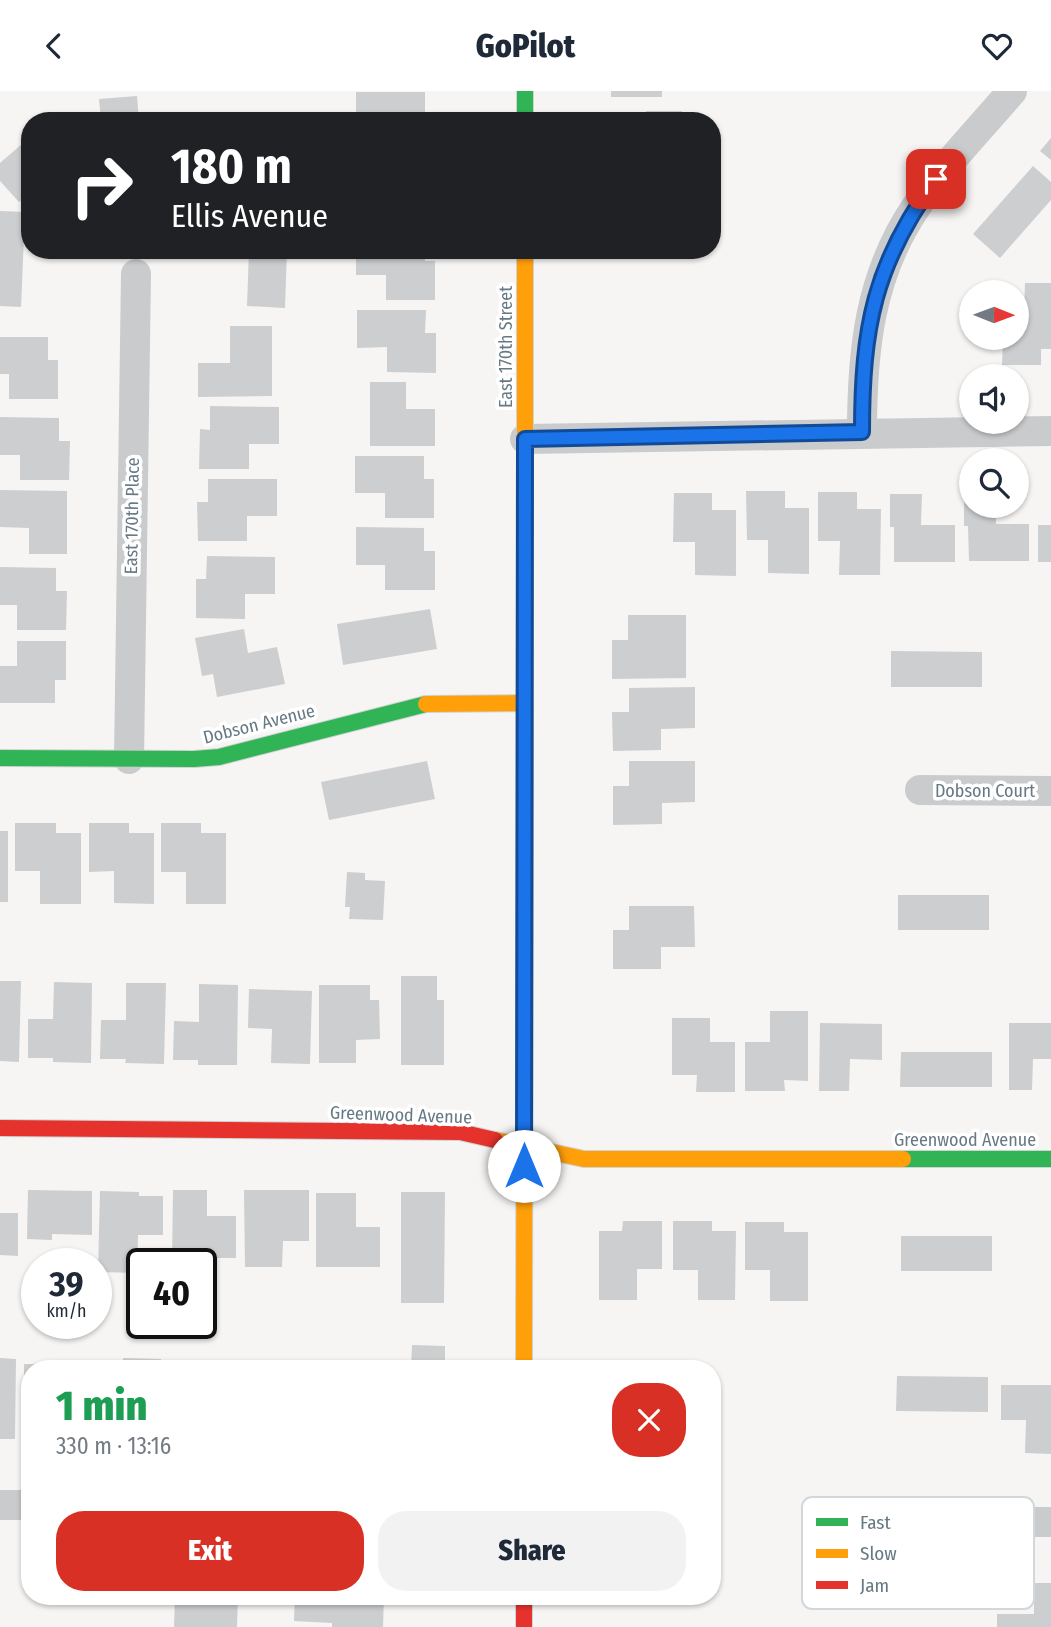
<!DOCTYPE html>
<html lang="en">
<head>
<meta charset="utf-8">
<style>
	:root { --surface:#fff; --page:#f2f2f3; --text:#1f2937; --muted:#747a83; --accent:#d93025 }
	body { margin:0; font-family:"Fira Sans Condensed",sans-serif; background:var(--page); color:var(--text); height:100vh; display:flex; flex-direction:column; font-size:26px; white-space:nowrap }
	* { box-sizing:border-box; margin:0 }
	p { font-size:23px; color:var(--muted) }
	.icon { flex:none; width:38px; height:38px; fill:none; stroke:currentColor; stroke-width:2; stroke-linecap:round; stroke-linejoin:round }
	.map { position:relative; flex:1; overflow:hidden }
	.details { position:absolute; left:21px; top:1269px; width:700px; height:245px; display:flex; flex-direction:column; background:var(--surface); border-radius:28px; box-shadow:0 2px 5px #0004 }
	.details>* { flex:none }
	.banner { position:absolute; left:21px; top:21px; width:700px; height:147px; border-radius:28px; box-shadow:0 2px 5px #0004; background:#202124; color:#fff; overflow:hidden }
	.needle { width:46px; rotate:91deg }
	.controls { position:absolute; left:959px; top:189px; display:grid; gap:14px }
	.controls a { display:grid; place-items:center; width:70px; height:70px; border-radius:50%; background:var(--surface); box-shadow:0 2px 5px #0004; font-size:35px }
	.speed { position:absolute; left:21px; top:1157px; display:flex; gap:14px; font-size:35px; font-weight:700; text-align:center }
	.speed>* { display:grid; place-content:center; width:91px; height:91px; border-radius:50%; background:var(--surface); box-shadow:0 2px 5px #0004; line-height:1 }
	.speed small { font-size:18px; font-weight:400 }
	.speed .limit { border:4px solid #111; border-radius:10px; background:#fff; color:#111 }
	.pin { position:absolute; display:grid; place-items:center; width:60px; height:60px; color:#fff; margin:-30px; border-radius:14px; box-shadow:0 4px 10px #0006 }
	.me { position:absolute; width:77px; margin:-38px; rotate:0deg; stroke-linejoin:round; filter:drop-shadow(0 0 5px #0008) }
	.turn { display:flex; align-items:center; gap:24px; height:147px; padding:0 35px; font-size:32px }
	.turn .icon { width:91px; height:91px; stroke-width:2.5 }
	.turn b { display:block; font-size:49px; line-height:60px }
	.round { display:grid; place-items:center; flex:none; width:74px; height:74px; border-radius:28px; background:var(--page) }
	.summary { display:flex; align-items:center; justify-content:space-between; height:119px; padding:0 35px }
	h1 { font-size:42px; font-weight:800; line-height:52px; color:#1e9e55 }
	.button { display:flex; gap:14px; margin-top:auto; padding:14px 35px }
	.button a { flex:1; height:80px; border-radius:28px; background:var(--accent); color:#fff; font-size:28px; font-weight:800; line-height:80px; text-align:center }
	.button a+a { background:var(--page); color:var(--text) }
	header { display:flex; justify-content:space-between; align-items:center; height:91px; padding:0 35px; background:var(--surface); font-size:32px; font-weight:800 }
	.map>svg:first-child { display:block }
</style>
</head>
<body>
<header><svg class="icon" aria-label="back" viewBox="0 0 24 24"><path d="M15 5l-7 7 7 7"/></svg>GoPilot<svg class="icon" aria-label="heart" viewBox="0 0 24 24"><path d="M12 20l-8-8c-3-5 5-10 8-4 3-6 11-1 8 4z"/></svg></header>
<div class="map">
<svg width="1051" height="1536" viewBox="0 0 1051 1536">
	<rect width="100%" height="100%" fill="#f6f5f4"/>
	<g fill="#cdcecf">
		<rect x="611" y="0" width="51" height="6"/>
		<polygon points="356,1 425,1 425,24 435,24 435,30 356,30"/>
		<polygon points="137,5 139,30 101,30 99,8"/>
		<rect x="646" y="20" width="36" height="10"/>
		<polygon points="30,46 30,102 19,111 0,90 0,72"/>
		<polygon points="1051,47 1051,69 1040,60"/>
		<polygon points="1033,75 1051,91 1051,109 1000,167 973,143"/>
		<polygon points="0,120 25,121 21,216 0,215"/>
		<polygon points="249,159 287,159 285,217 247,215"/>
		<polygon points="356,159 425,159 425,170 435,170 435,209 386,209 386,184 356,184"/>
		<rect x="612" y="159" width="40" height="8"/>
		<polygon points="1025,192 1051,192 1051,258 1041,258 1041,274 1002,274 1003,247 1017,247 1017,225 1024,225"/>
		<polygon points="357,219 426,219 425,242 436,242 436,282 387,281 387,256 357,257"/>
		<polygon points="230,235 272,235 272,305 198,306 198,272 230,272"/>
		<polygon points="0,246 48,246 48,269 58,269 58,308 9,308 9,283 0,283"/>
		<polygon points="370,291 406,291 406,318 435,318 435,355 370,355"/>
		<polygon points="210,315 279,316 279,353 249,353 249,378 199,378 200,338 210,339"/>
		<polygon points="0,326 59,327 59,350 70,350 69,389 20,389 20,364 0,364"/>
		<polygon points="355,365 424,365 424,388 434,388 434,427 385,427 385,402 355,402"/>
		<polygon points="208,388 277,388 277,425 247,425 247,450 198,450 197,411 208,411"/>
		<polygon points="0,399 67,400 67,463 29,463 29,437 0,436"/>
		<polygon points="746,400 785,400 785,417 809,417 809,483 768,482 768,449 747,449"/>
		<polygon points="818,401 857,401 857,418 881,418 880,484 839,484 840,450 818,450"/>
		<polygon points="674,402 712,402 712,419 736,419 736,485 695,484 695,451 673,451"/>
		<polygon points="964,402 971,402 971,415 996,415 996,433 1029,433 1029,470 969,470 968,435 964,435"/>
		<polygon points="890,403 922,403 921,434 955,434 955,471 894,471 894,436 890,436"/>
		<rect x="1038" y="434" width="13" height="37"/>
		<polygon points="356,436 424,437 424,460 435,460 435,499 385,499 385,474 356,474"/>
		<polygon points="207,465 275,466 275,503 245,503 245,528 196,527 196,488 206,488"/>
		<polygon points="0,476 56,477 56,500 67,500 66,539 17,539 17,514 0,514"/>
		<polygon points="430,518 437,558 343,574 337,533"/>
		<polygon points="628,524 686,524 686,587 612,588 612,549 628,549"/>
		<polygon points="244,538 248,562 277,556 285,593 217,606 213,583 202,585 195,547"/>
		<polygon points="17,550 66,550 66,589 55,589 55,612 0,612 0,575 17,575"/>
		<polygon points="891,560 982,561 982,596 891,596"/>
		<polygon points="695,596 695,637 661,638 661,659 613,660 612,621 629,621 629,597"/>
		<polygon points="427,670 435,708 329,729 321,691"/>
		<polygon points="629,670 695,670 695,711 662,712 662,733 613,734 613,695 629,695"/>
		<polygon points="15,732 56,732 56,742 81,742 81,813 40,813 40,780 15,780"/>
		<polygon points="89,732 129,732 129,742 154,742 154,813 114,812 114,780 89,781"/>
		<polygon points="161,732 201,732 201,742 226,742 226,813 186,813 186,781 161,781"/>
		<rect x="0" y="740" width="8" height="71"/>
		<polygon points="347,781 365,782 365,789 385,790 383,829 349,828 350,816 345,816"/>
		<rect x="898" y="804" width="91" height="35"/>
		<polygon points="629,815 694,815 695,856 661,856 661,878 613,878 613,839 629,839"/>
		<polygon points="401,885 437,885 437,909 444,909 444,974 401,974"/>
		<polygon points="0,890 21,890 19,971 0,970"/>
		<polygon points="54,891 92,892 91,972 53,971 53,967 28,967 28,928 53,928"/>
		<polygon points="126,892 166,892 164,973 125,972 126,968 100,968 101,929 126,929"/>
		<polygon points="199,893 238,894 237,974 198,974 198,969 173,969 174,930 199,931"/>
		<polygon points="319,894 370,894 370,909 379,909 380,948 356,949 356,972 319,972"/>
		<polygon points="249,898 312,900 310,973 271,972 272,938 248,937"/>
		<polygon points="770,920 808,920 808,990 784,989 785,1000 745,1000 745,951 770,951"/>
		<polygon points="672,927 710,927 710,951 735,951 735,1001 696,1001 697,984 672,984"/>
		<polygon points="820,932 882,933 882,969 850,968 849,1000 819,1000"/>
		<polygon points="1009,932 1051,932 1051,968 1033,968 1032,999 1009,999"/>
		<polygon points="901,961 992,961 992,996 900,996"/>
		<polygon points="28,1099 92,1100 92,1144 52,1143 52,1149 27,1148"/>
		<polygon points="173,1099 207,1099 207,1125 236,1125 236,1167 203,1167 203,1172 172,1172"/>
		<polygon points="244,1099 309,1099 309,1150 283,1150 282,1176 245,1176"/>
		<polygon points="100,1100 139,1101 139,1105 163,1105 163,1144 138,1144 137,1182 98,1181"/>
		<polygon points="401,1101 445,1101 444,1212 401,1212"/>
		<polygon points="316,1102 356,1102 356,1136 380,1136 380,1176 316,1176"/>
		<polygon points="0,1122 18,1122 18,1165 0,1164"/>
		<polygon points="623,1130 662,1130 662,1178 637,1178 637,1209 599,1209 599,1140 622,1140"/>
		<polygon points="673,1130 712,1130 712,1140 736,1140 735,1209 698,1209 698,1179 673,1179"/>
		<polygon points="745,1131 784,1131 784,1141 808,1141 808,1210 770,1210 770,1179 745,1179"/>
		<rect x="901" y="1145" width="91" height="35"/>
		<polygon points="412,1254 445,1255 445,1278 411,1278"/>
		<polygon points="0,1267 16,1268 15,1348 0,1348"/>
		<polygon points="123,1267 161,1268 161,1278 123,1278"/>
		<polygon points="195,1269 234,1270 234,1278 195,1278"/>
		<polygon points="317,1271 366,1272 366,1278 317,1278"/>
		<polygon points="24,1273 89,1273 89,1278 30,1278 30,1311 24,1311"/>
		<rect x="268" y="1275" width="39" height="3"/>
		<polygon points="897,1285 988,1286 988,1321 896,1320"/>
		<polygon points="1001,1294 1051,1294 1051,1363 1025,1362 1026,1329 1001,1329"/>
		<polygon points="1034,1492 1051,1492 1051,1536 997,1536 997,1523 1034,1523"/>
		<polygon points="175,1505 238,1505 237,1536 174,1536"/>
		<polygon points="295,1505 384,1505 383,1536 332,1536 332,1532 294,1530"/>
	</g>
	<g fill="none" stroke-linecap="round" stroke-linejoin="round">
		<defs>
			<g id="fast">
				<polyline points="525,0 525,30"/>
				<polyline points="0,667 194,668 219,666 426,613"/>
				<polyline points="525,671 525,367"/>
				<polyline points="903,1068 1051,1068"/>
			</g>
			<g id="slow">
				<polyline points="525,367 525,159"/>
				<polyline points="426,613 525,612"/>
				<polyline points="495,1049 584,1068 903,1068"/>
				<polyline points="524,1278 525,671"/>
			</g>
			<g id="jam">
				<polyline points="0,1037 460,1041 495,1049"/>
				<polyline points="524,1505 524,1536"/>
			</g>
		</defs>
		<use href="#fast" stroke="#d1d2d3" stroke-width="18"/>
		<use href="#slow" stroke="#d1d2d3" stroke-width="18"/>
		<use href="#jam" stroke="#d1d2d3" stroke-width="18"/>
		<g stroke="#cacbcc" stroke-width="30">
			<path d="M862,341c0,-80 7,-156 54,-225 28,-42 64,-78 96,-116"/>
			<polyline points="525,348 1051,340"/>
			<polyline points="129,668 136,183"/>
			<polyline points="920,699 1051,700"/>
			<polyline points="0,1414 30,1414"/>
			<polyline points="929,1431 1051,1431"/>
		</g>
		<use href="#fast" stroke="#30b455" stroke-width="16"/>
		<use href="#slow" stroke="#ff9f0a" stroke-width="16"/>
		<use href="#jam" stroke="#e5322d" stroke-width="16"/>
	</g>
	<g fill="none" stroke-linecap="round" stroke-linejoin="round">
		<defs>
			<path id="route" d="M524,1075l1,-727 337,-7c0,-104 12,-168 74,-253"/>
		</defs>
		<use href="#route" stroke="#114b97" stroke-width="18"/>
		<use href="#route" stroke="#1a73e8" stroke-width="12"/>
	</g>
	<g text-anchor="middle" stroke-width="7" stroke-linejoin="round" paint-order="stroke">
		<g font-size="18" fill="#667984" stroke="#fff">
			<text transform="translate(506 256) rotate(-90)" y="6">East 170th Street</text>
			<text transform="translate(132 425) rotate(-89)" y="6">East 170th Place</text>
			<text transform="translate(259 633) rotate(-14)" y="6">Dobson Avenue</text>
			<text x="985" y="706">Dobson Court</text>
			<text transform="translate(401 1024) rotate(2)" y="6">Greenwood Avenue</text>
			<text x="965" y="1055">Greenwood Avenue</text>
		</g>
	</g>
	<rect x="802" y="1406" width="232" height="112" rx="10" fill="#fff" stroke="#d1d7da" stroke-width="2"/>
	<rect x="816" y="1427" width="32" height="8" fill="#30b455"/>
	<rect x="816" y="1458" width="32" height="9" fill="#ff9f0a"/>
	<rect x="816" y="1490" width="32" height="8" fill="#e5322d"/>
	<g font-size="19" fill="#667984">
		<text x="860" y="1438">Fast</text>
		<text x="860" y="1469">Slow</text>
		<text x="860" y="1501">Jam</text>
	</g>
</svg>
<div class="controls">
<a><svg class="needle" viewBox="-14 -14 28 28"><path d="M0-13l5 13h-10z" fill="#e53935"/><path d="M0 13l5-13h-10z" fill="#747a83"/></svg></a>
<a><svg class="icon" aria-label="sound" viewBox="0 0 24 24"><path d="M4 9h4l5-4v14l-5-4H4zM17 9q2 3 0 6"/></svg></a>
<a><svg class="icon" aria-label="search" viewBox="0 0 24 24"><circle cx="10" cy="10" r="6"/><path d="M15 15l6 6"/></svg></a>
</div>
<div class="speed"><div>39<small>km/h</small></div><div class="limit">40</div></div>
<div class="pin" style="left:936px;top:88px;background:#d93025"><svg class="icon" aria-label="arrive" viewBox="0 0 24 24"><path d="M6 21V4h12l-3 4 3 4H6"/></svg></div>
<svg class="me" style="left:524px;top:1075px" viewBox="-20 -20 40 40"><circle r="19" fill="#fff"/><path d="M0-13L10 11 0 6-10 11z" fill="#1a73e8"/></svg>
<div class="banner">
<div class="turn"><svg class="icon" aria-label="right" viewBox="0 0 24 24"><path d="M7 20v-9h11M14 6l5 5-5 5"/></svg><div><b>180 m</b>Ellis Avenue</div></div>
</div>
<section class="details">
<div class="summary"><div><h1>1 min</h1><p>330 m · 13:16</p></div><a class="round" style="background:#d93025;color:#fff"><svg class="icon" aria-label="close" viewBox="0 0 24 24"><path d="M6 6l12 12M18 6L6 18"/></svg></a></div>
<div class="button"><a>Exit</a><a>Share</a></div>
</section>
</div>
</body>
</html>
